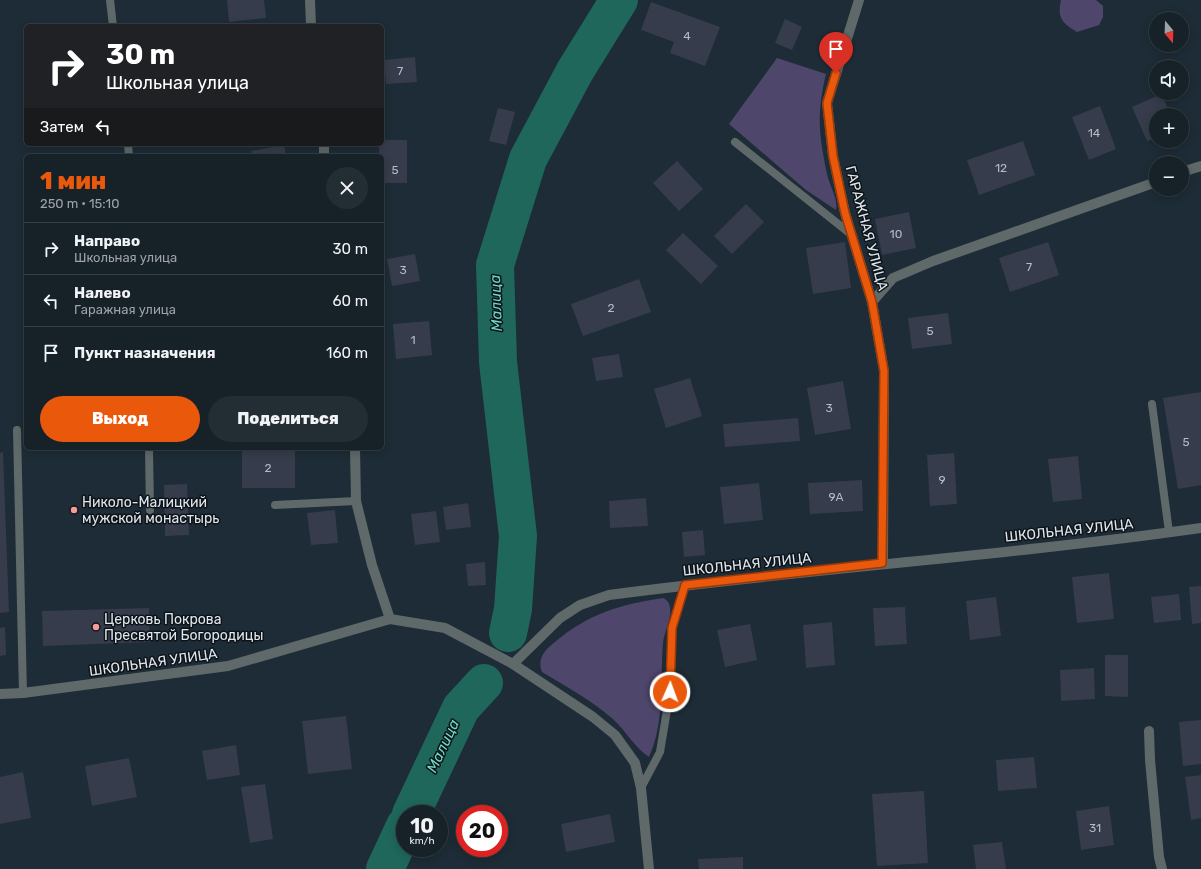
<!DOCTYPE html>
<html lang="ru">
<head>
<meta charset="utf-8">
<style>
	:root { --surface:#162128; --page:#232e34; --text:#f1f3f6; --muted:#9ea3a8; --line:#353e45; --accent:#ea580c }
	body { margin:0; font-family:Rubik,sans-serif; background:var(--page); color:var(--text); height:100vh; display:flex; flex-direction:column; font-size:15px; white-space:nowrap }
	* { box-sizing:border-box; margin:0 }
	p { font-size:13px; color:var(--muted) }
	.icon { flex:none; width:22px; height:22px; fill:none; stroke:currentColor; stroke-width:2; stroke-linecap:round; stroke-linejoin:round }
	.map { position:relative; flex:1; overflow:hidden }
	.details { position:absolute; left:24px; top:154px; width:360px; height:296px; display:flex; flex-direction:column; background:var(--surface); border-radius:6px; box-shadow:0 2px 10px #0003,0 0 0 1px var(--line) }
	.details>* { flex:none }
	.top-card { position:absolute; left:24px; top:24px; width:360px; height:122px; border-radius:6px; box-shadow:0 2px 10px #0003,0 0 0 1px var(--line); background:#202124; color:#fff; overflow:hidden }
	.needle { width:26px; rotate:161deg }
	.fabs { position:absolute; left:1149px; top:12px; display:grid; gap:8px }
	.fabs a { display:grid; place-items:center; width:40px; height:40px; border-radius:50%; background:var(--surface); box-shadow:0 2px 10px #0003,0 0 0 1px var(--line); font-size:20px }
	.speed { position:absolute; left:396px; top:805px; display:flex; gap:8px; font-size:20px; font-weight:700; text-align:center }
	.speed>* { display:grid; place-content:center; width:52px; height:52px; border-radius:50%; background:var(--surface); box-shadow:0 2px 10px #0003,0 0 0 1px var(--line); line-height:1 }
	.speed small { font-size:10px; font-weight:400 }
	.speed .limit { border:6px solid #d22; background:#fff; color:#111 }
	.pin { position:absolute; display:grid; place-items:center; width:34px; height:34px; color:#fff; margin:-41px -17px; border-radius:50% 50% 50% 0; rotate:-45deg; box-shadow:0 0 4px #0007 }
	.pin .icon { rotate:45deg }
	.me { position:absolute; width:44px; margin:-22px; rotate:2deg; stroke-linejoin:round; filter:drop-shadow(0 0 3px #0008) }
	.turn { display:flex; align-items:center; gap:14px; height:84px; padding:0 16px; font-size:18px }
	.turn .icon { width:52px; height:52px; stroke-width:2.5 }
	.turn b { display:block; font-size:28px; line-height:34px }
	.then { display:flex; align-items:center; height:38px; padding:0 16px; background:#0003; gap:8px; font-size:15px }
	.round { display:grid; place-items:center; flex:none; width:42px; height:42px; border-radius:21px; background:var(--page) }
	.summary { display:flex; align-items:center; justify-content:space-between; height:68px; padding:0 16px }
	h1 { font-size:24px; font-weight:800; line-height:30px; color:var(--accent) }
	.action { display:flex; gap:8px; margin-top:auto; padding:8px 16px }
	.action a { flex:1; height:46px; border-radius:24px; background:var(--accent); color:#fff; font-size:16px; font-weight:800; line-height:46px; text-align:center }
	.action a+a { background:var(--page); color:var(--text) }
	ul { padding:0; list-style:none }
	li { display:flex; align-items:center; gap:12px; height:52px; padding:0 16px; border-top:1px solid var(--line) }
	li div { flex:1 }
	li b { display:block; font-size:15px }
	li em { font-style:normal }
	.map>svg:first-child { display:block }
</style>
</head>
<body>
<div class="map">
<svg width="1201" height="869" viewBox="0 0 1201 869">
	<rect width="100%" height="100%" fill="#1d2c36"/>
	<g fill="#4f466c">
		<path d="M1061,0h35l7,6v11l-4,8 -22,7c-15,-9 -20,-14 -16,-32z"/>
		<path d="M777,58l49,16c-10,41 -7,63 2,104 3,10 10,21 8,32l-30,-20 -77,-66z"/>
		<path d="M663,598c4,2 6,4 7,9 2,10 -6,26 -7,36 -3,38 2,79 -14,114 -15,-10 -23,-26 -36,-38 -22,-19 -46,-32 -71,-47 -5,-14 3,-22 13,-30 33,-28 66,-38 108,-44z"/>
	</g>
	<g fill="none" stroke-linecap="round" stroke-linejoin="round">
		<g stroke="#1f675b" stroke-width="38">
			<polyline points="508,633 513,609 518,536 498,362 495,265 528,159 575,71 619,0"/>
			<polyline points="411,814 461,708 484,683"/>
			<polyline points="385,869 405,826"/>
		</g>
	</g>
	<g fill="#363c4b">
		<polygon points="227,0 264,0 266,18 229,22"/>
		<polygon points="651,2 720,27 705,66 670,53 674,42 641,30"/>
		<polygon points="785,19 802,27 792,50 775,43"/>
		<polygon points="415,57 417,82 386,84 384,60"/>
		<polygon points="1161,94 1171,115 1156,115 1156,138 1147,141 1132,107"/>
		<polygon points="1100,106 1116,149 1089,160 1072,117"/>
		<polygon points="498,108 515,112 506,145 489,141"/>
		<polygon points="382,140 407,140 407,183 382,183 382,156 379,156 379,144 382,144"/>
		<polygon points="1023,141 1035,175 979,195 967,160"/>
		<polygon points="284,145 286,156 252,156 251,151"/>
		<polygon points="677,161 703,189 679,211 653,183"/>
		<polygon points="746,204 764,222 732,254 714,236"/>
		<polygon points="909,212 916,248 882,255 875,219"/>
		<polygon points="683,233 718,266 701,284 666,250"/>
		<polygon points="845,242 851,288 813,294 806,248"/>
		<polygon points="1048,242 1059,275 1010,292 999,258"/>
		<polygon points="415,254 420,281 392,286 387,259"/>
		<polygon points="639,279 651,312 583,336 571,304"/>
		<polygon points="948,313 952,344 912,349 908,318"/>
		<polygon points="429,321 432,355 396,359 393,324"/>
		<polygon points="619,354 623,377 596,381 592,358"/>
		<polygon points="690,378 702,416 666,428 654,389"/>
		<polygon points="843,381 851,429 815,435 807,388"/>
		<polygon points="1201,392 1201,485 1178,489 1163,398"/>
		<polygon points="798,418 800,441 725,447 723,424"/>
		<rect x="242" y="448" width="53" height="40"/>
		<polygon points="3,452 9,612 0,613 0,453"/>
		<polygon points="954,453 957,504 930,506 927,455"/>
		<polygon points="1078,456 1082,499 1053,502 1048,459"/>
		<polygon points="862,480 863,511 810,514 808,483"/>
		<polygon points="759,483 763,520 724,524 720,487"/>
		<polygon points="187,484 189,535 165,536 164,485"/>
		<polygon points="646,498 648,526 610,528 609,501"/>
		<polygon points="468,503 471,527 446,530 443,507"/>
		<polygon points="335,510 338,543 311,545 307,513"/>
		<polygon points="436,511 440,542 415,545 411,514"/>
		<polygon points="703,530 705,555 684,557 682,532"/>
		<polygon points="485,562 486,585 468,586 466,564"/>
		<polygon points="1109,573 1114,619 1077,623 1072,577"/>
		<polygon points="1201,586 1201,623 1192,624 1189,587"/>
		<polygon points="1179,594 1181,620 1154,623 1151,597"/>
		<polygon points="996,597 1001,636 970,640 966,601"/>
		<polygon points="905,607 907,644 875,646 873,608"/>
		<polygon points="149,608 150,642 43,646 42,611"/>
		<polygon points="832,622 835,665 806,668 803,625"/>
		<polygon points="750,624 757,660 725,667 717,630"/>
		<polygon points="5,627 6,655 0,656 0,628"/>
		<polygon points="1105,655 1128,655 1128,697 1105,696"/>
		<polygon points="1094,668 1095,699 1061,701 1060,670"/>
		<polygon points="346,716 352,769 308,774 302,721"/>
		<polygon points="1201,720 1201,764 1183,766 1179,722"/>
		<polygon points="236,745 240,775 207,780 202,751"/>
		<polygon points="1034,757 1037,788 998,791 996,760"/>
		<polygon points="129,758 137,797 92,806 85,766"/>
		<polygon points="23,772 31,818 0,824 0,777"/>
		<polygon points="1201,775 1201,818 1191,820 1185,777"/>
		<polygon points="265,784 273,839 250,843 241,787"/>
		<polygon points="924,791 928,863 877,866 872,794"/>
		<polygon points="1109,806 1114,845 1081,850 1076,811"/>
		<polygon points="610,814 615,842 566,852 561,824"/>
		<polygon points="1002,842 1006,869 976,869 973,845"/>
		<polygon points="743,857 743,869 699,869 698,859"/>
	</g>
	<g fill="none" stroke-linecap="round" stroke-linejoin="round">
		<g stroke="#5f696a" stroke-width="8">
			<polyline points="110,0 113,26"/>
			<polyline points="735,142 852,235"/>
			<polyline points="128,144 129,156"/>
			<polyline points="1152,404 1169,532"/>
			<polyline points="17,430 23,693"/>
			<polyline points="149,448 150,510"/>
			<polyline points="275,505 356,501"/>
			<polyline points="641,788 660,752 670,692 672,628 685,585"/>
		</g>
		<g stroke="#5f696a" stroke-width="10">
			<polyline points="310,0 311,26"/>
			<polyline points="859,0 827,103 833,156 845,213 872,302"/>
			<polyline points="324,144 324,156"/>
			<polyline points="1182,172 1201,166"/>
			<polyline points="355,448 356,501 372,565 390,619"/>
			<polyline points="883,563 884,371 872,302 893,278 933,261 1156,182"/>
			<polyline points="513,664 593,717 615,735 635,763 641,788 649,869"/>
			<path d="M0,694l23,-1 205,-27 162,-47 55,9 68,36 47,-46 20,-13 29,-10c197,-26 395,-39 592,-67"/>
			<polyline points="1149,731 1150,760 1159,857 1162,869"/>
		</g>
	</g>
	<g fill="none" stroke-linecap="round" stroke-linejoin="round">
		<defs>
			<polyline id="route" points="670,692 672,628 685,585 882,563 884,371 872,302 845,213 833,156 827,103 836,73"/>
		</defs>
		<use href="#route" stroke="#983908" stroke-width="10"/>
		<use href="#route" stroke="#ea580c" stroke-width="7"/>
	</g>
	<g fill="#f59b99" stroke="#0d1318" stroke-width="1.5">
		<circle cx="74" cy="510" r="4"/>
		<circle cx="96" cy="627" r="4"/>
	</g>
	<g text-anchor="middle" stroke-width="3" stroke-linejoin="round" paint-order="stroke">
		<g font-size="12" fill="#b4bcc4">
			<text x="687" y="40">4</text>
			<text x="400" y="75">7</text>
			<text x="1094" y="137">14</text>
			<text x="1001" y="172">12</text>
			<text x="395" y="174">5</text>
			<text x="896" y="238">10</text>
			<text x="1029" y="271">7</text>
			<text x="403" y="274">3</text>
			<text x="611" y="312">2</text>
			<text x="930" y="335">5</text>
			<text x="413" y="344">1</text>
			<text x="829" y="412">3</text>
			<text x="1186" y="446">5</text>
			<text x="268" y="472">2</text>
			<text x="942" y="484">9</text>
			<text x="836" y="501">9А</text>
			<text x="1095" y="832">31</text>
		</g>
		<g font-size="14" fill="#dee7ed" stroke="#0d1318">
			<text transform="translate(867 228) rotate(75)" y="5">ГАРАЖНАЯ УЛИЦА</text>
			<text transform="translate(1069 530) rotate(-6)" y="5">ШКОЛЬНАЯ УЛИЦА</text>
			<text transform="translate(747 564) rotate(-6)" y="5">ШКОЛЬНАЯ УЛИЦА</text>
			<text transform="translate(153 662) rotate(-8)" y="5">ШКОЛЬНАЯ УЛИЦА</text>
		</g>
		<g font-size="14" fill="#dee7ed" stroke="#0d1318" text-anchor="start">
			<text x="82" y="507">Николо-Малицкий<tspan x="82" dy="16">мужской монастырь</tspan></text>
			<text x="104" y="624">Церковь Покрова<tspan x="104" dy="16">Пресвятой Богородицы</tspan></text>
		</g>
		<g font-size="15" font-style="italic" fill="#6ed8c3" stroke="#0d1318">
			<text transform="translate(496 303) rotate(-92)" y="5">Малица</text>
			<text transform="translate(443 746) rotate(-65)" y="5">Малица</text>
		</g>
	</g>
</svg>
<div class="fabs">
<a><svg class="needle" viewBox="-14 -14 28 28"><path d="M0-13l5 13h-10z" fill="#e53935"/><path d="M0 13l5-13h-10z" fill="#9ea3a8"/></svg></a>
<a><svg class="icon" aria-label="sound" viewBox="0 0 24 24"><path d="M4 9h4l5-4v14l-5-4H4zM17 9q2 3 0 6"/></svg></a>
<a>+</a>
<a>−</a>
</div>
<div class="speed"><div>10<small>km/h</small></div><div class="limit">20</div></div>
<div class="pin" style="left:836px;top:73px;background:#d93025"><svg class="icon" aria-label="arrive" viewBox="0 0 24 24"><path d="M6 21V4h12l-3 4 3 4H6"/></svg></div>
<svg class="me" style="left:670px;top:692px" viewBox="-20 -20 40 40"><circle r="17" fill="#ea580c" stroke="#fff" stroke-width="3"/><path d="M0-11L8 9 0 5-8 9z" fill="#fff"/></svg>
<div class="top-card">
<div class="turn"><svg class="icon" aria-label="right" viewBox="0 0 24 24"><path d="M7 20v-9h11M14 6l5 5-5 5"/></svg><div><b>30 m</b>Школьная улица</div></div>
<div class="then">Затем<svg class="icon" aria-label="left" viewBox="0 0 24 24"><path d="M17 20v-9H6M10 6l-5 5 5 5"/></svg></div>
</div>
<section class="details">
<div class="summary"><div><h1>1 мин</h1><p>250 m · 15:10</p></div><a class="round"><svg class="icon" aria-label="close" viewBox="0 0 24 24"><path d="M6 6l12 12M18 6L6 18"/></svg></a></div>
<ul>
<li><svg class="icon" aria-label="right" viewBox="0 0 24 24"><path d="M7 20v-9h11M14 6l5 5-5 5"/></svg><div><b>Направо</b><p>Школьная улица</p></div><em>30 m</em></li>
<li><svg class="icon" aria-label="left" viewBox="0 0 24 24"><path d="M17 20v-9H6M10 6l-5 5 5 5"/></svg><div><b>Налево</b><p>Гаражная улица</p></div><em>60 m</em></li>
<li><svg class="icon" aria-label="arrive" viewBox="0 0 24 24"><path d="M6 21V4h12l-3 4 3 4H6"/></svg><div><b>Пункт назначения</b></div><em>160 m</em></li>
</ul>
<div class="action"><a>Выход</a><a>Поделиться</a></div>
</section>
</div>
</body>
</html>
